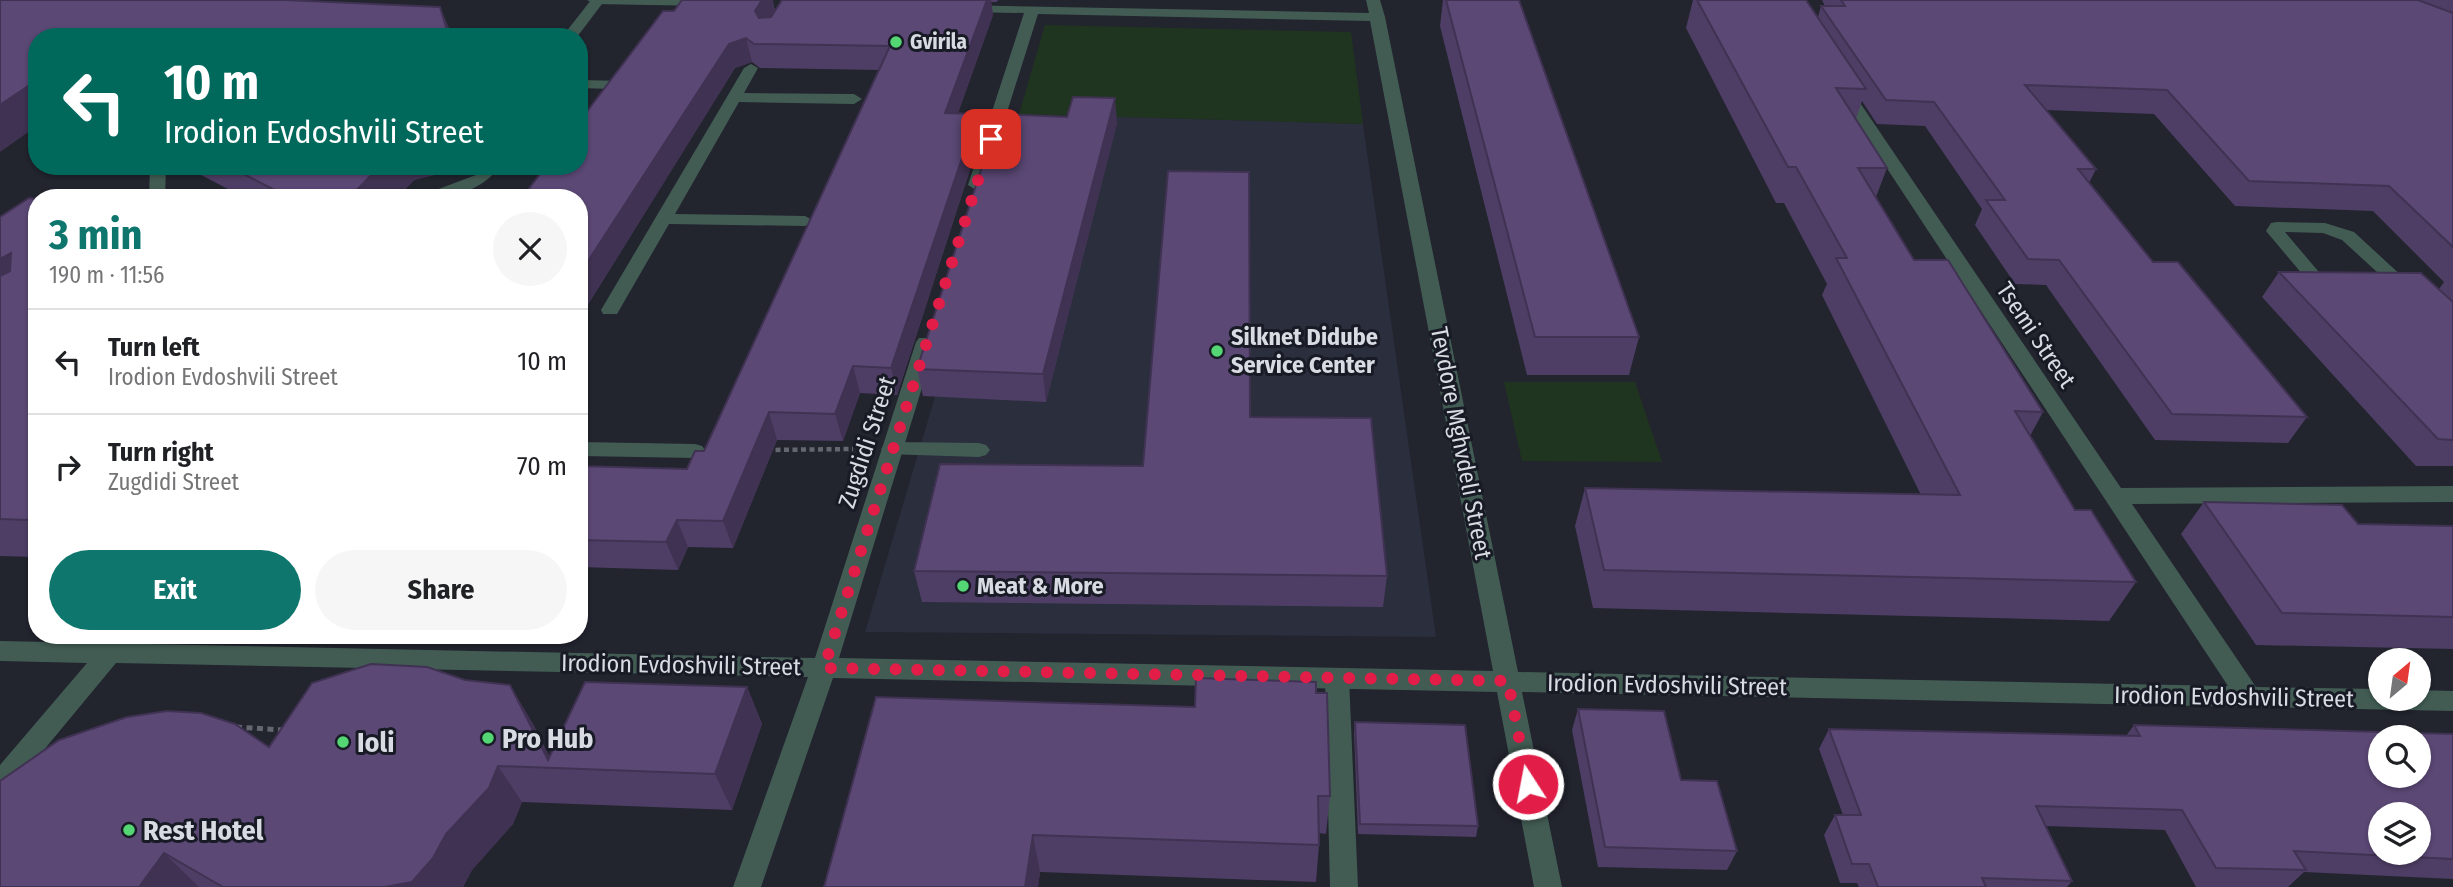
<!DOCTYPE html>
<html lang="en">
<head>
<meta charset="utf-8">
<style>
	:root { --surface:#fff; --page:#f6f6f6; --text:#202124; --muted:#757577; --line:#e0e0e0; --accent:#0f766e }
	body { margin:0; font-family:"Fira Sans Condensed",sans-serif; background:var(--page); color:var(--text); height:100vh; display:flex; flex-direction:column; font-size:26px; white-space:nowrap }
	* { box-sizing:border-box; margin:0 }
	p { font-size:23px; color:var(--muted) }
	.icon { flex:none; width:38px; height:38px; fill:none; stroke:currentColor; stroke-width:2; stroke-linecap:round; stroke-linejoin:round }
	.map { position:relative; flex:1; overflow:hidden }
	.drawer { position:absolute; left:28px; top:189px; width:560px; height:455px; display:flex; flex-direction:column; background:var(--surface); border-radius:28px; box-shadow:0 2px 5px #0004 }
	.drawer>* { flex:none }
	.guide { position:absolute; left:28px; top:28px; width:560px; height:147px; border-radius:28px; box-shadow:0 2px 5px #0004; background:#00695c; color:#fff; overflow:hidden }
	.needle { width:46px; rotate:29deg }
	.tools { position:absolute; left:2368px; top:648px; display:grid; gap:14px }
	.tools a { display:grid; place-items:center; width:63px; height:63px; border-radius:50%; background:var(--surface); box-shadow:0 2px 5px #0004; font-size:35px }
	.pin { position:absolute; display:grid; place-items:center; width:60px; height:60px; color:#fff; margin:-30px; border-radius:14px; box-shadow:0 4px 10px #0006 }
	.me { position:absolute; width:77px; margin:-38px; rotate:349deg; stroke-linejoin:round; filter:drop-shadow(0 0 5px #0008) }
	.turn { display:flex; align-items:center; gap:24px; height:147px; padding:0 21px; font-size:32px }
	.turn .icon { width:91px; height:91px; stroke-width:2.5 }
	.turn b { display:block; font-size:49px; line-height:60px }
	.round { display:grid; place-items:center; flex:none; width:74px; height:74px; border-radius:37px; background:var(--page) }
	.summary { display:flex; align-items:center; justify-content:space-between; height:119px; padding:0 21px }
	h1 { font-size:42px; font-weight:700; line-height:52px; color:var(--accent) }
	.primary-button { display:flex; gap:14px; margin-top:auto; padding:14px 21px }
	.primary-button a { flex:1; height:80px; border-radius:42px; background:var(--accent); color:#fff; font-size:28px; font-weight:700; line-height:80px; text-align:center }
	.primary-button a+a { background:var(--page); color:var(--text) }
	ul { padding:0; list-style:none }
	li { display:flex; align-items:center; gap:21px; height:105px; padding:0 21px; border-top:2px solid var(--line) }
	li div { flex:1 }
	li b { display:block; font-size:26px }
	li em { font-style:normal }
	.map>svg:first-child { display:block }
</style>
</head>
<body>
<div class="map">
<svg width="2453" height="887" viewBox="0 0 2453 887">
	<rect width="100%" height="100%" fill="#22242e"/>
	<polygon fill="#2a2e3d" points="1019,114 1363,124 1436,637 865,632"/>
	<g fill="#203520">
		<polygon points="1045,25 1351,32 1363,124 1019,114"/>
		<polygon points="1504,382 1635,382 1662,462 1522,461"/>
	</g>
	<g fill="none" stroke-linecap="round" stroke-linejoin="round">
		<polyline stroke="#656770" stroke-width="4.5" stroke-dasharray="5 3.5" stroke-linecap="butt" points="767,450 853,449"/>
		<polyline stroke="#656770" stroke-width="5" stroke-dasharray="6 4.5" stroke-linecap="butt" points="236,727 283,730"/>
		<g fill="#425c54" fill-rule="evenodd">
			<polygon points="591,0 605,0 577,37 562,37"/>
			<polygon points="751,64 758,68 744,93 854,94 862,99 854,104 739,102 675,214 805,216 814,221 805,226 669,224 617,314 603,314 601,310 744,68"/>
			<polygon points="579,80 625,81 632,85 623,97 618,99 610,94 614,89 579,88"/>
			<polygon points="150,166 166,166 165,198 149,198"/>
			<path d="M483,166h17c-18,25 -47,32 -77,32l2,-4 51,-19z"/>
			<polygon points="2277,222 2325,223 2354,232 2417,290 2408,296 2401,294 2342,240 2323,233 2285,232 2329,284 2326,288 2314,288 2266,231 2271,223"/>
			<polygon points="579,442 695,444 702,446 706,451 702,456 695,458 579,456"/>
			<polygon points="892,442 979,443 986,445 990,450 986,455 979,457 885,454 881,449 885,444"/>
			<path d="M112,635h28c-8,15 -22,30 -39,25l-3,-7z"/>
			<polygon points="1337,668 1346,671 1349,678 1358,887 1330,887 1325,678 1328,671"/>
		</g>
		<g fill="#425c54" fill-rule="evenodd">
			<polygon points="587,0 712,0 714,2 707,6 594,4"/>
			<polygon points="1366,0 1380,0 1385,17 1518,672 2228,686 1834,88 1842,83 1850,88 2121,488 2453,486 2453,502 2132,504 2256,687 2380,689 2380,698 2418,698 2418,690 2453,691 2453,711 1522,692 1562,887 1534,887 1497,692 833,678 761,887 733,887 808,677 116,663 9,792 0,796 0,765 87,663 0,661 0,641 815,658 916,342 919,338 933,338 936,342 839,658 1493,671 1370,21 1038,14 984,185 976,190 968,185 1024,13 963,12 956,8 958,5 1369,13"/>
		</g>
	</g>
	<g fill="#4e3e65">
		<polygon points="782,0 998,0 997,2 991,2 993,15 958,113 977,114 980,139 897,395 860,393 843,441 777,440 733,548 688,547 678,570 579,567 579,466 687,469 704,451 879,70 760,68 752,62 735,68 579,319 579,198 775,10"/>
		<polygon points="1443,0 1519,0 1639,337 1629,375 1527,375 1440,26"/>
		<polygon points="1693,0 1806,0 1818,17 1821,6 1825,6 1822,0 2453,0 2453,466 2416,466 2262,297 2279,272 2439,289 2444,282 2373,211 2235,206 2154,114 2046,110 2096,169 2089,183 2153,262 2307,417 2288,443 2155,440 2046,285 2015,284 1975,225 1982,209 1925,126 1877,124 1862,101 1856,119 1887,168 1876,197 1914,260 2043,412 2030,436 2075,510 2136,582 2109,621 1593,608 1575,526 1585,488 1921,495 1822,295 1827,284 1784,203 1776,203 1686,28"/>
		<polygon points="1067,117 1117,123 1046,402 923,396 917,369"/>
		<polygon points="184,166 470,166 414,180 397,198 245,198"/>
		<polygon points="37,199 37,557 0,556 0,217"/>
		<polygon points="1250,417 1387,576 1383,607 922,602 914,571"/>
		<polygon points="2204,502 2358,524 2453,526 2453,649 2256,645 2181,534"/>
		<polygon points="747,687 762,724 732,810 522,802 513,824 472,870 463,887 0,887 269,747 532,722 549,756"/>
		<polygon points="1316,693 1330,796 1326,834 1319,833 1319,845 1316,882 1040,872 1038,887 824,887"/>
		<polygon points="1578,709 1681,780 1737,851 1727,870 1598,867 1572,730"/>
		<polygon points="1355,722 1478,826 1476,837 1358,834 1354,733"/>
		<polygon points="2134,725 2453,734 2453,879 2304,872 2288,887 2196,887 2165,830 2046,826 2072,881 2067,887 1859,887 1857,883 1840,883 1824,835 1835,815 1843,815 1819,749 1829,729 2126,736"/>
	</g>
	<g fill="#403252">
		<polygon points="762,0 773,0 775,10 761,35 755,11"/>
		<polygon points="987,0 991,0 993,15 949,138 945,113"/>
		<polygon points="440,7 453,37 449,37"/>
		<polygon points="746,38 752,62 735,68 579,319 579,275 729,44"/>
		<polygon points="37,80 37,126 0,152 0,105"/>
		<polygon points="1115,98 1117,123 1046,402 1043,374"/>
		<polygon points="977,114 980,139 897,395 891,368"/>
		<polygon points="380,166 470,166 414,180 397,198 349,198"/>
		<polygon points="11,253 37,287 0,309 0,259"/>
		<polygon points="853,366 860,393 843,441 835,414"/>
		<polygon points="769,412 777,440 733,548 723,521"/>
		<polygon points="36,509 37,510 37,530 28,520"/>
		<polygon points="677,520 688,547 678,570 666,542"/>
		<polygon points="510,685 532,722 555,768 548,760"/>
		<polygon points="747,687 762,724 732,810 715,774"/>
		<polygon points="498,766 522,802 513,824 472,870 463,887 385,887 446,834"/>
		<polygon points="1033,835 1040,872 1038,887 1025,887"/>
		<polygon points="164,853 199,887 139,887"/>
	</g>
	<g fill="#5b4875" stroke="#403252" stroke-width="2" fill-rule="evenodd">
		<polygon points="0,0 285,0 440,7 449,37 37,37 37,80 0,105"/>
		<polygon points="682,0 762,0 755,11 759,18 771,17 782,0 987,0 945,113 977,114 891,368 853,366 835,414 769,412 723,521 677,520 666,542 579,540 579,466 687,469 695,451 704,451 890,46 754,44 746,38 729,44 579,275 579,198 522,198 546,166 579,166 579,122 663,11 674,11"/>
		<polygon points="1446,0 1519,0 1639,337 1535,337"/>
		<polygon points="1697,0 1806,0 1866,89 1836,88 1887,168 1858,168 1914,260 1948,260 2043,412 2015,411 2075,510 2091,510 2136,582 1604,570 1585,488 1960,495 1836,258 1847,258 1796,167 1788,167"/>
		<polygon points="1841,0 2418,0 2453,13 2453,247 2389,186 2249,181 2167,90 2025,85 2096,169 2078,169 2153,262 2178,262 2307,417 2172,414 2059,260 2028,259 1986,200 2005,200 1934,102 1886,100 1821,6 1845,6"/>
		<polygon points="1073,97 1115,98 1043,374 917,369 999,114 1067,117"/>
		<polygon points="228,166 380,166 349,198 290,198"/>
		<polygon points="1168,171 1249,172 1250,417 1371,418 1387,576 914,571 940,464 1143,466"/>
		<polygon points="29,198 37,199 37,509 28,520 0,519 0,276 10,271 11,253 0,259 0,217"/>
		<polygon points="2279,272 2421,273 2453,302 2453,440 2438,439"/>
		<polygon points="2204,502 2342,505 2358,524 2453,526 2453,617 2282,613"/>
		<polygon points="371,664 427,667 465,680 510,685 548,760 585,682 747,687 715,774 498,766 489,788 446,834 433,858 412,882 385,887 223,887 164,853 139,887 0,887 0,781 59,740 127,717 167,711 201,713 235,724 269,747 312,683"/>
		<polygon points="1196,678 1316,682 1316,693 1327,693 1330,796 1318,796 1319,845 1033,835 1025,887 824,887 876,697 1195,707"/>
		<polygon points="1578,709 1664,711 1681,780 1717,781 1737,851 1605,847"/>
		<polygon points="1355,722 1465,725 1478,826 1360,824"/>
		<path d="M2134,725l319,9v125l-159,-8 12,19 -90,-2 -34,-58 -146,-4 36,75 -90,-3 4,9h-108l-9,-23h-17l-17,-49h26l-32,-86 311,7zM2380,737h38v38h-38zM2380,814h38v38h-38z"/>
	</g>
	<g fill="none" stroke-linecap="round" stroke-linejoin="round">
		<polyline stroke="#e11d48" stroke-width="12" stroke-dasharray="0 21.6" points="991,139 824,668 1508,681 1528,784"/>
	</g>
	<g fill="#53d673" stroke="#181b25" stroke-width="2.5">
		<circle cx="896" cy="42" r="7"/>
		<circle cx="1217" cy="351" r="7"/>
		<circle cx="963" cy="586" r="7"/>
		<circle cx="488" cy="738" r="7"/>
		<circle cx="343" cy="742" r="7"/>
		<circle cx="129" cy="830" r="7"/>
	</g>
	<g text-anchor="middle" stroke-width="6" stroke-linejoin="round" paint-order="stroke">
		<g font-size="21" font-weight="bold" fill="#d9dbe2" stroke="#181b25" text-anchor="start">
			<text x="910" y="49">Gvirila</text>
		</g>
		<g font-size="24" fill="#d9dbe2" stroke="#181b25">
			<text transform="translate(2036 335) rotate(56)" y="8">Tsemi Street</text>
			<text transform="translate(867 442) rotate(-72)" y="8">Zugdidi Street</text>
			<text transform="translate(1461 443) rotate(79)" y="8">Tevdore Mghvdeli Street</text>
			<text transform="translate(681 665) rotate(1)" y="8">Irodion Evdoshvili Street</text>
			<text transform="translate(1667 685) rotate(1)" y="8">Irodion Evdoshvili Street</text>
			<text transform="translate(2234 697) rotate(1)" y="8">Irodion Evdoshvili Street</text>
		</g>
		<g font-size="24" font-weight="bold" fill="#d9dbe2" stroke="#181b25" text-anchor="start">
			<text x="1231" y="345">Silknet Didube<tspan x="1231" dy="28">Service Center</tspan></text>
			<text x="977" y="594">Meat &amp; More</text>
		</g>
		<g font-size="28" font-weight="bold" fill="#d9dbe2" stroke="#181b25" text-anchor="start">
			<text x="502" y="748">Pro Hub</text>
			<text x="357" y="752">Ioli</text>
			<text x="143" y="840">Rest Hotel</text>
		</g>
	</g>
</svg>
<div class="tools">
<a><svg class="needle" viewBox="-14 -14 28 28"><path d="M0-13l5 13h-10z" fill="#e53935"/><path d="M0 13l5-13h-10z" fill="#757577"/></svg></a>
<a><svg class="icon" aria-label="search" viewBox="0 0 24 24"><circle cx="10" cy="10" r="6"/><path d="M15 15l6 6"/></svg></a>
<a><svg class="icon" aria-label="layers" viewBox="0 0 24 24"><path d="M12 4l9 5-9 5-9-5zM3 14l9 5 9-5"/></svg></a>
</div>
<div class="pin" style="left:991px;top:139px;background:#d93025"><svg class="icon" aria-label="arrive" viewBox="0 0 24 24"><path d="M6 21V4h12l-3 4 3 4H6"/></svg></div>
<svg class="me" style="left:1528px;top:784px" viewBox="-20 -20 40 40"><circle r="17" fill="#e11d48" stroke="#fff" stroke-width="3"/><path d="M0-11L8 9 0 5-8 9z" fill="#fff"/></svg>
<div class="guide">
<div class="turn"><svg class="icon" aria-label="left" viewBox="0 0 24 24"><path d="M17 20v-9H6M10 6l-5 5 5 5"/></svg><div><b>10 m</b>Irodion Evdoshvili Street</div></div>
</div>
<section class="drawer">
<div class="summary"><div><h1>3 min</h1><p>190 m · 11:56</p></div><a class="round"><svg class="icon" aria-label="close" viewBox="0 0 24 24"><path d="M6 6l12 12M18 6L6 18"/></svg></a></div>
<ul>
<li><svg class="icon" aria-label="left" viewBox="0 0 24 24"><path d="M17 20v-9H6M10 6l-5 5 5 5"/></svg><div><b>Turn left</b><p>Irodion Evdoshvili Street</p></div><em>10 m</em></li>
<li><svg class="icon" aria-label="right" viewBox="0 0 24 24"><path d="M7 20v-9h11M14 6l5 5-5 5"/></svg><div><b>Turn right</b><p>Zugdidi Street</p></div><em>70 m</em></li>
</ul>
<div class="primary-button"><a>Exit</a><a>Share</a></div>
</section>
</div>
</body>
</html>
